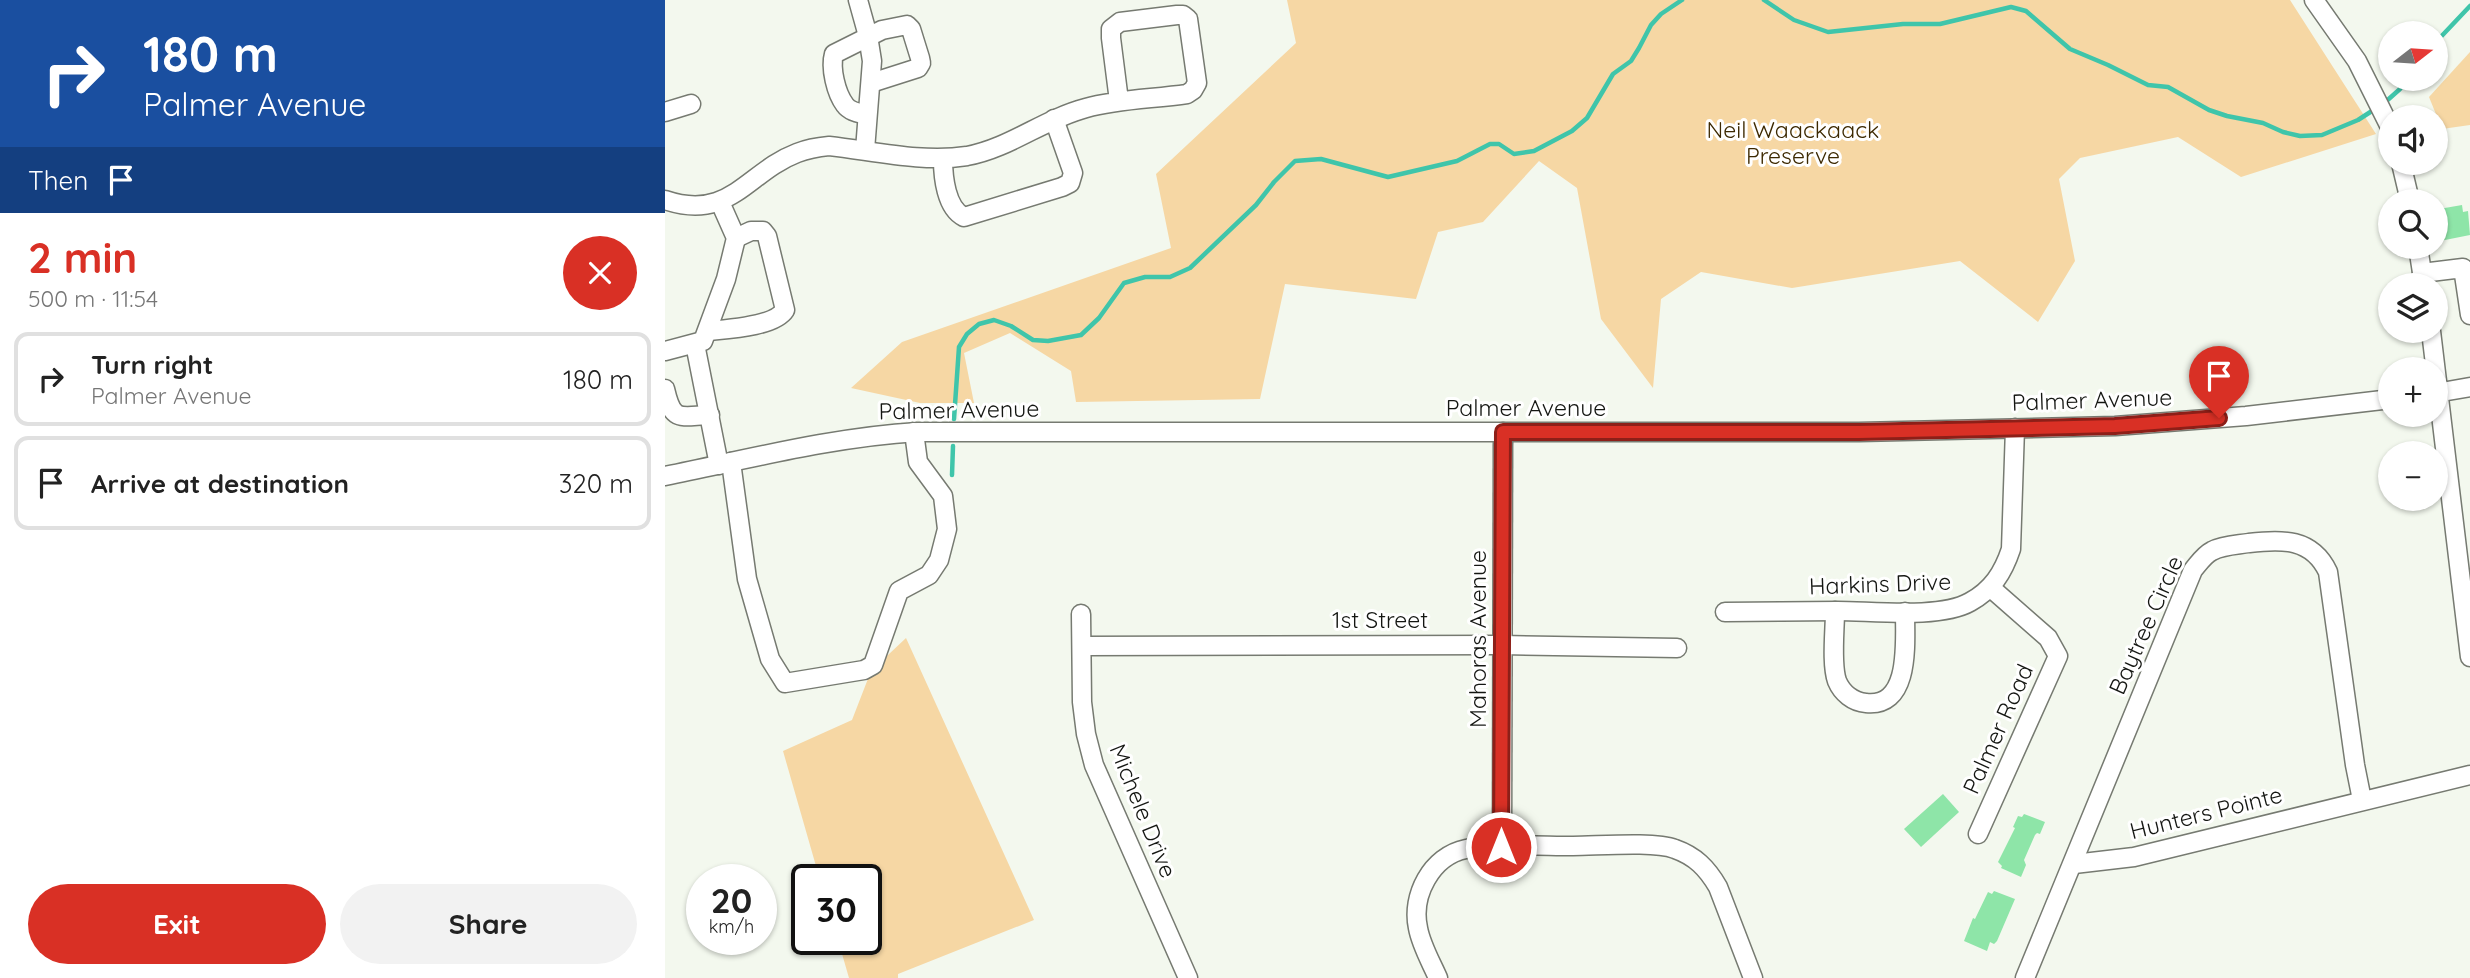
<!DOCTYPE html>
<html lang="en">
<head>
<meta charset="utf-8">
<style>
	:root { --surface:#fff; --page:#f2f2f2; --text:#222; --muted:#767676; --line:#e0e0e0; --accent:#d93025 }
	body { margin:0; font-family:Quicksand,sans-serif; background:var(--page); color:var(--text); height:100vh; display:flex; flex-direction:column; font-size:26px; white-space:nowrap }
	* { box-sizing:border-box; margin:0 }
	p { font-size:23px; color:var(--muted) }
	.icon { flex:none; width:38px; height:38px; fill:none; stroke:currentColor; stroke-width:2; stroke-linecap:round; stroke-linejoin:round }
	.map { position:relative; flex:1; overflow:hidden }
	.side { display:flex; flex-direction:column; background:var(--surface); width:665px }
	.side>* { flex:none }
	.hud { background:#1a4fa0; color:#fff; overflow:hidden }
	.needle { width:46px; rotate:73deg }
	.controls { position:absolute; left:1713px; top:21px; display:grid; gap:14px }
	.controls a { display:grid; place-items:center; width:70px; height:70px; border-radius:50%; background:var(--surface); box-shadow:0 2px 5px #0004; font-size:35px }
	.speed { position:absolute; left:21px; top:864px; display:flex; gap:14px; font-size:35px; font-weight:700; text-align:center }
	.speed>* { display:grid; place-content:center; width:91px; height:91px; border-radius:50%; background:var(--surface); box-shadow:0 2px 5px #0004; line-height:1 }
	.speed small { font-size:18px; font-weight:400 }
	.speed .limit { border:4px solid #111; border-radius:10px; background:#fff; color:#111 }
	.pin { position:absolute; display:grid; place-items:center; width:60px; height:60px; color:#fff; margin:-72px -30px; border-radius:50% 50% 50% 0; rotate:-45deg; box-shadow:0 0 7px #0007 }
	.pin .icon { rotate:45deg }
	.me { position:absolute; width:77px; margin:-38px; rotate:0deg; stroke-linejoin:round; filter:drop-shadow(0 0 5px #0008) }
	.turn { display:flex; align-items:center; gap:24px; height:147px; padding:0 28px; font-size:32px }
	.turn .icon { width:91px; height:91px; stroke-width:2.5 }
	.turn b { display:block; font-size:49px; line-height:60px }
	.then { display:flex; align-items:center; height:66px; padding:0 28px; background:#0003; gap:14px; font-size:26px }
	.round { display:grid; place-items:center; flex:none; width:74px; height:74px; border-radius:37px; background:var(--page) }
	.overview { display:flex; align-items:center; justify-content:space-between; height:119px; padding:0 28px }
	h1 { font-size:42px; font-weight:800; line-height:52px; color:var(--accent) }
	.action { display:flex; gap:14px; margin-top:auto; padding:14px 28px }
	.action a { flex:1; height:80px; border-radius:42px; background:var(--accent); color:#fff; font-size:28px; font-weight:800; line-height:80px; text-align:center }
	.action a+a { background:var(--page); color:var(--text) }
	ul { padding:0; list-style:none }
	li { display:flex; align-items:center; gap:21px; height:94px; margin:0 14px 10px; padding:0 14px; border:4px solid var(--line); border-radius:14px }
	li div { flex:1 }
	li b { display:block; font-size:26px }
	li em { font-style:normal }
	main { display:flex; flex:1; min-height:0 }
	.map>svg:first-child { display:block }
</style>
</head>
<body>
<main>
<section class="side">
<div class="hud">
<div class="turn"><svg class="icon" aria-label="right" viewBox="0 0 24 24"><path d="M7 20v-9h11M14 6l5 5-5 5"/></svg><div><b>180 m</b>Palmer Avenue</div></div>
<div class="then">Then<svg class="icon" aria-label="arrive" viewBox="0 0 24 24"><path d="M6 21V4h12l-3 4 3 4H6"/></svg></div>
</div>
<div class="overview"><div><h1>2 min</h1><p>500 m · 11:54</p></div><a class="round" style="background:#d93025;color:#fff"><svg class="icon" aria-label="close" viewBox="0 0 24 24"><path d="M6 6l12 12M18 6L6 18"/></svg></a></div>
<ul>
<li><svg class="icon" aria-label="right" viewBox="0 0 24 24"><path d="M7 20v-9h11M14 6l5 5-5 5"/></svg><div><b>Turn right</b><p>Palmer Avenue</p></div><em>180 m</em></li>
<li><svg class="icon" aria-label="arrive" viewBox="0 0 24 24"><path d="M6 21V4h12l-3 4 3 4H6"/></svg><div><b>Arrive at destination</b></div><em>320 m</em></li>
</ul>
<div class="action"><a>Exit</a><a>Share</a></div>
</section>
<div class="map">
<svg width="1805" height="978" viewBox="0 0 1805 978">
	<rect width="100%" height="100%" fill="#f3f8ee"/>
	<g fill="#f6d7a4">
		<polygon points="622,0 1625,0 1711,134 1576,177 1513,137 1415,158 1394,179 1410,261 1373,322 1295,261 1127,288 1036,272 996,299 988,388 936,319 912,188 874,161 818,222 773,232 751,299 620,284 595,399 411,402 406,371 345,333 299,353 309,403 255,403 186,388 237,342 506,248 491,174 631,43"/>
		<polygon points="1805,52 1805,125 1777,129 1764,97"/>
		<polygon points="241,638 369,920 233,974 233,978 184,978 173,940 201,940 201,880 155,880 118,751 187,720 206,671"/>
	</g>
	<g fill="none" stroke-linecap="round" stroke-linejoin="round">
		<g stroke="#3fc5aa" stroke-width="4.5">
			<polyline points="1099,0 1129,20 1163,32 1238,24 1275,24 1346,7 1361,11 1405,49 1443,65 1483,85 1503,87 1544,110 1562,116 1598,123 1618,132 1635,136 1657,135 1693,120 1710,109"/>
			<polyline points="1771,42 1805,6"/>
			<polyline points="1717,105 1735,89 1742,79"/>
			<polyline points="289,419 294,347 302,334 314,324 329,320 346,326 368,340 383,341 416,335 434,318 459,283 480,277 505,277 525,268 591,205 609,182 630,161 656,159 723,177 792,161 825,144 834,144 849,154 869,151 907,131 922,118 948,74 966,61 974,48 986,25 996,14 1017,0"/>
			<polyline points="287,475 288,446"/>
		</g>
	</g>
	<g fill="#8ee5a8">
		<polygon points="1797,205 1798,212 1803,211 1805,235 1775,241 1771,217 1776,216 1774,209"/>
		<polygon points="1278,794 1294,812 1256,847 1239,829"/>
		<polygon points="1359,814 1380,822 1375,834 1372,833 1370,835 1359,860 1361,865 1356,877 1336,868 1337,866 1333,862 1350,828 1348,827 1353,816 1357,817"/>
		<polygon points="1329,891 1350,899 1332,941 1329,944 1325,942 1322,951 1299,941 1308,918 1310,919 1323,892 1327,894"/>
	</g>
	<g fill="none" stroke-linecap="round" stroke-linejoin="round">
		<defs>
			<g id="minor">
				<polyline points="193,0 203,36 207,61 200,150"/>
				<polyline points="1649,0 1692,61 1726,129"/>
				<polyline points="0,112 26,104"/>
				<path d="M202,115c-7,-2 -17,-3 -22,-10 -9,-12 -15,-37 -11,-51l48,-24 25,-5 4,4 9,29 1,5 -3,5 -47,15"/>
				<path d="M278,159c0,18 3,49 21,58l98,-30 8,-4 3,-10 -19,-54"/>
				<polyline points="1736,163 1745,201"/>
				<path d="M0,200c65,22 82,-28 132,-47 10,-4 21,-6 32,-7 45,5 93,17 138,10 43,-8 77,-37 119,-48 32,-9 67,-9 101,-14l6,-4 4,-7 -9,-64 -5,-4h-6l-57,7 -9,7v9l8,63"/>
				<polyline points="1753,247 1759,285"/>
				<polyline points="1757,273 1798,268 1805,315"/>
				<path d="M43,331c19,-2 66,-4 77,-21l-18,-74 -4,-5h-12l-15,7"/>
				<polyline points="1766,331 1805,657"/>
				<polyline points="30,344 54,465"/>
				<polyline points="0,351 38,341 61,279 71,238 55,202"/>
				<path d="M0,389c8,34 14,27 45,26"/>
				<polyline points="1771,393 1805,387"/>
				<polyline points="66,462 82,579 105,659 120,683 199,670 208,665 234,591 264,575 274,560 282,529 278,496 253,462 249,432"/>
				<path d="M0,476c84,-17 168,-39 253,-44h941l256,-6 131,-10 145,-17"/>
				<path d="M1170,611c0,19 -4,53 2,70 5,12 16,21 29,22 45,5 39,-61 39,-91"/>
				<path d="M1060,612c38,0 75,-1 113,-1 35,0 102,8 132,-9 22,-12 33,-29 41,-53l4,-121"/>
				<polyline points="416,614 417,702 421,734 429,765 523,978"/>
				<polyline points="418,646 837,645 1012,648"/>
				<polyline points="1313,834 1393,656 1383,638 1326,588"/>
				<polyline points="837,847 838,432"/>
				<polyline points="1409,864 1469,857 1805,775"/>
				<path d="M773,978c-7,-16 -17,-33 -20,-50 -7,-32 13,-72 48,-79 29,-6 76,-3 107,-3 25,0 81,-5 102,3 20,7 32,19 43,38l35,91"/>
				<path d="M1360,978l168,-408c6,-7 11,-15 19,-19 11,-6 25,-6 37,-8 33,-4 63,-5 79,29l27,193 7,35"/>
			</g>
		</defs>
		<use href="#minor" stroke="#767a71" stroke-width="21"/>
		<use href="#minor" stroke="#fff" stroke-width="18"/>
	</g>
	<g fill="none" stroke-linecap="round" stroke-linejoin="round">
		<defs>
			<polyline id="route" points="836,847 838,432 1194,432 1450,426 1554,418"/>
		</defs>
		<use href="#route" stroke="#8d1f18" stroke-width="18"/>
		<use href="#route" stroke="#d93025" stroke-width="12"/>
	</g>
	<g text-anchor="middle" stroke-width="6" stroke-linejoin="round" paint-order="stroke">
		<g font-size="23" fill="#3d2901" stroke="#fff">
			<text x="1128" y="138">Neil Waackaack<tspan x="1128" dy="26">Preserve</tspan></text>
		</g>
		<g font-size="23" fill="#141612" stroke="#fff">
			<text transform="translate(1427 400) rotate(-2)" y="8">Palmer Avenue</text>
			<text x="861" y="416">Palmer Avenue</text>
			<text transform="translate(294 410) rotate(-1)" y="8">Palmer Avenue</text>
			<text transform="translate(1215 584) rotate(-2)" y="8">Harkins Drive</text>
			<text x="715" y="628">1st Street</text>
			<text transform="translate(1481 625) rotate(-66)" y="8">Baytree Circle</text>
			<text transform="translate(813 639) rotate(-90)" y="8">Mahoras Avenue</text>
			<text transform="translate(1333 729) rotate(-66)" y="8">Palmer Road</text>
			<text transform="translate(478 811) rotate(68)" y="8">Michele Drive</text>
			<text transform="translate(1541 813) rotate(-14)" y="8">Hunters Pointe</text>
		</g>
	</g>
</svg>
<div class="controls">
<a><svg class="needle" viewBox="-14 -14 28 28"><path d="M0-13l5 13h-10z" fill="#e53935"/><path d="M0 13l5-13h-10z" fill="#767676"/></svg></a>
<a><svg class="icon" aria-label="sound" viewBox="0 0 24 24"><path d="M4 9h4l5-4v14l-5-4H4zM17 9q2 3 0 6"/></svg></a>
<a><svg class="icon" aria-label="search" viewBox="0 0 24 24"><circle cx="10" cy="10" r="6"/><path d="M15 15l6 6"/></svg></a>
<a><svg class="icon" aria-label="layers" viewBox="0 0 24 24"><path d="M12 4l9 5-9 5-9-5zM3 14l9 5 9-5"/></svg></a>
<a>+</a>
<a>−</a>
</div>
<div class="speed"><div>20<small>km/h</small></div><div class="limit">30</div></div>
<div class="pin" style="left:1554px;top:418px;background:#d93025"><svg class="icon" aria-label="arrive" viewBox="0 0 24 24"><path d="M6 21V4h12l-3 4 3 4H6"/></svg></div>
<svg class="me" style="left:836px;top:847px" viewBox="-20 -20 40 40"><circle r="17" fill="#d93025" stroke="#fff" stroke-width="3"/><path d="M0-11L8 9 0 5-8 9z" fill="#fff"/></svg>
</div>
</main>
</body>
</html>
